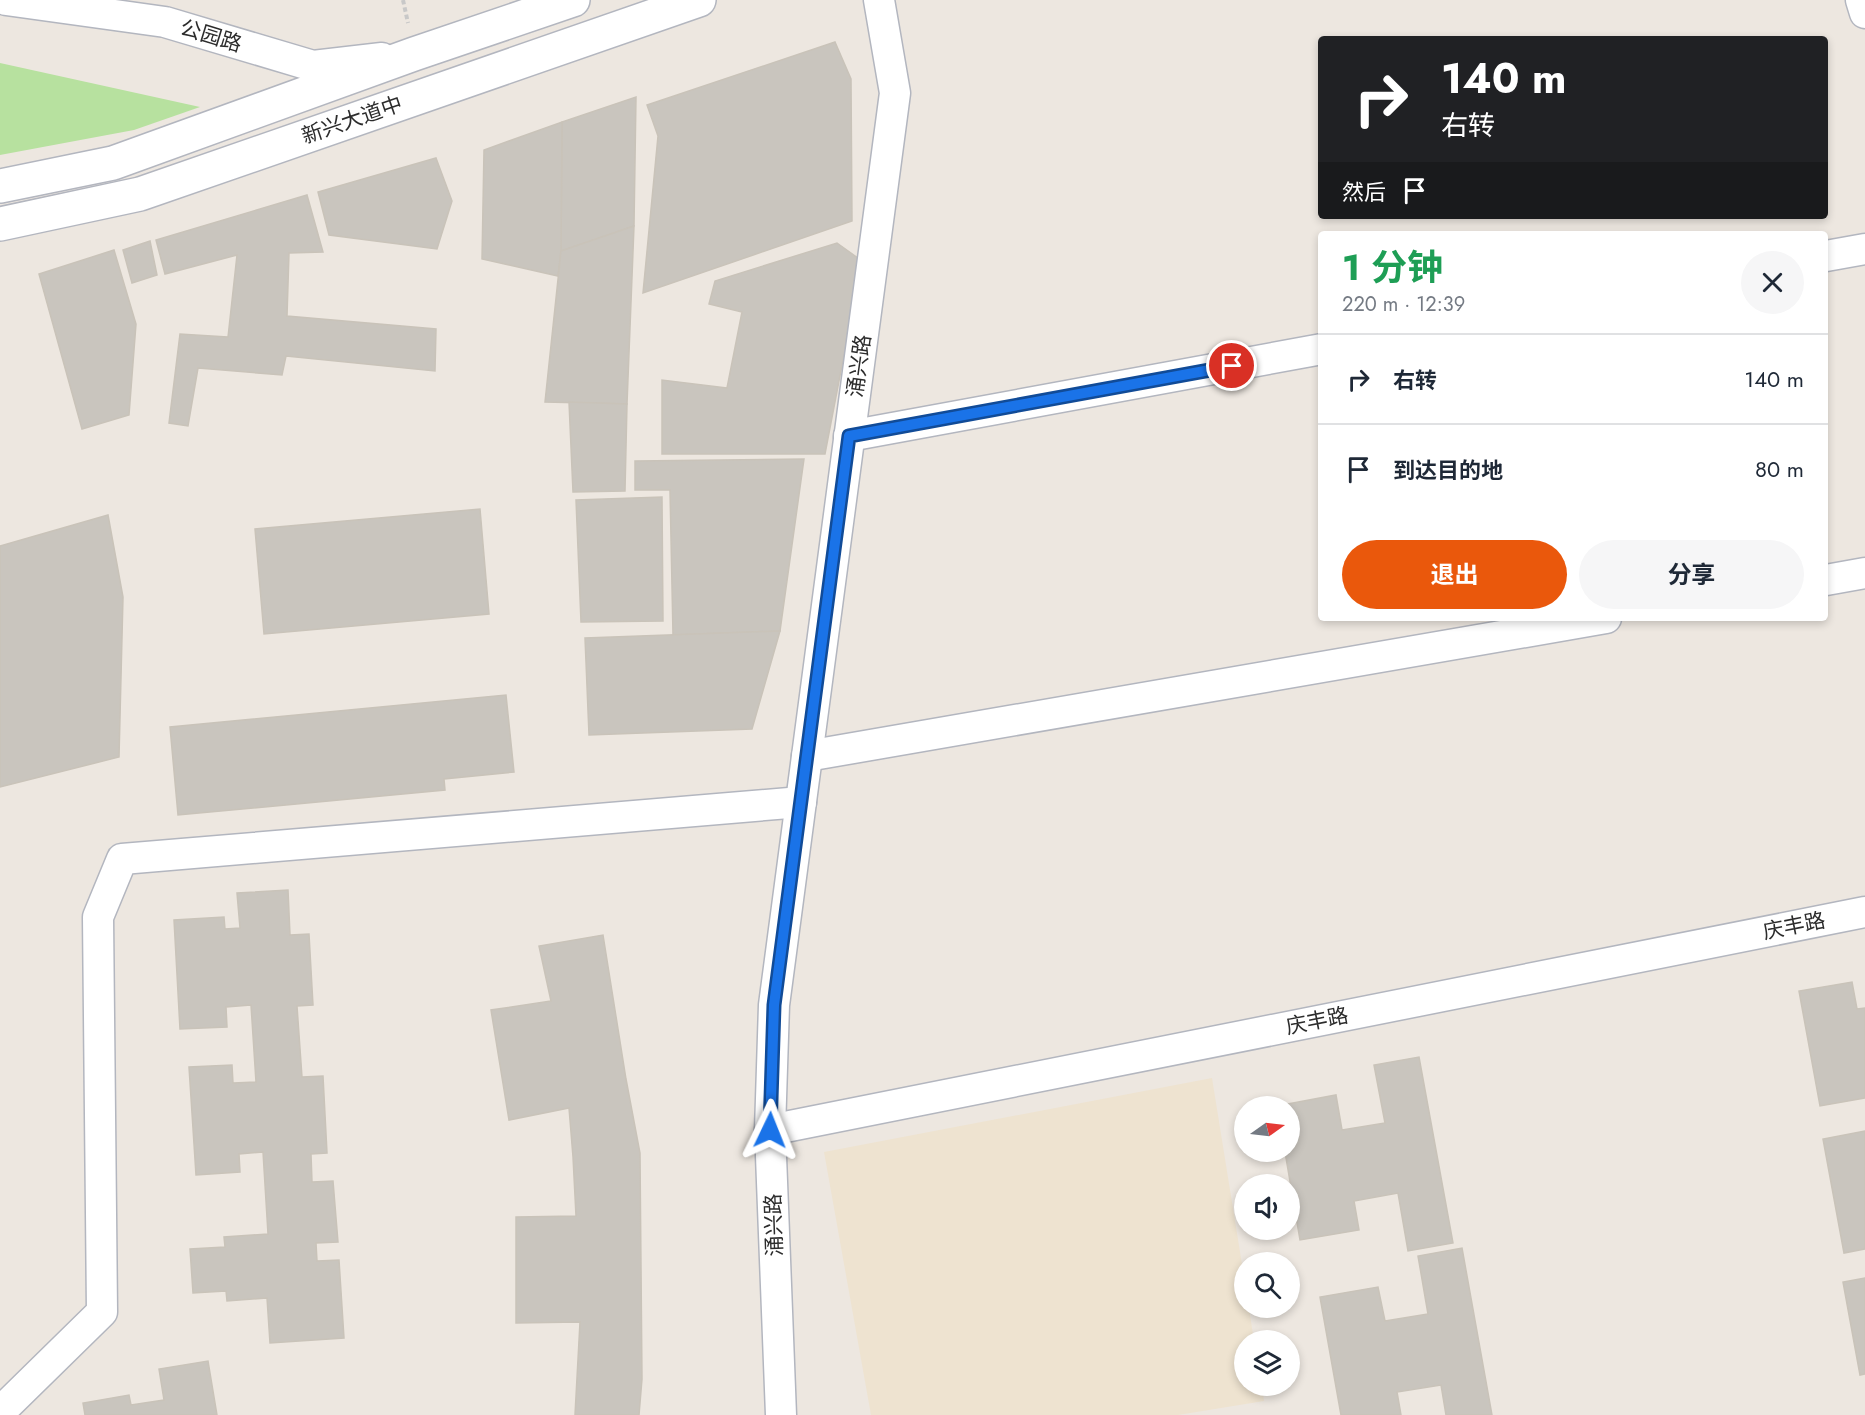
<!DOCTYPE html>
<html lang="zh">
<head>
<meta charset="utf-8">
<style>
	:root { --surface:#fff; --page:#f6f6f7; --text:#1f2937; --muted:#747a83; --line:#e0e1e3; --accent:#ea580c }
	body { margin:0; font-family:Jost,"Noto Sans SC",sans-serif; background:var(--page); color:var(--text); height:100vh; display:flex; flex-direction:column; font-size:22px; white-space:nowrap }
	* { box-sizing:border-box; margin:0 }
	p { font-size:20px; color:var(--muted) }
	.icon { flex:none; width:33px; height:33px; fill:none; stroke:currentColor; stroke-width:2; stroke-linecap:round; stroke-linejoin:round }
	.map { position:relative; flex:1; overflow:hidden }
	.panel { position:absolute; left:1318px; top:231px; width:510px; height:390px; display:flex; flex-direction:column; background:var(--surface); border-radius:6px; box-shadow:0 3px 9px #0003 }
	.panel>* { flex:none }
	.top-card { position:absolute; left:1318px; top:36px; width:510px; height:183px; border-radius:6px; box-shadow:0 3px 9px #0003; background:#202124; color:#fff; overflow:hidden }
	.needle { width:39px; rotate:76deg }
	.fabs { position:absolute; left:1234px; top:1096px; display:grid; gap:12px }
	.fabs a { display:grid; place-items:center; width:66px; height:66px; border-radius:50%; background:var(--surface); box-shadow:0 3px 9px #0003; font-size:30px }
	.pin { position:absolute; display:grid; place-items:center; width:51px; height:51px; color:#fff; margin:-26px; border:3px solid #fff; border-radius:50%; box-shadow:0 2px 6px #0007 }
	.me { position:absolute; width:66px; margin:-33px; rotate:2deg; stroke-linejoin:round; filter:drop-shadow(0 0 4px #0008) }
	.turn { display:flex; align-items:center; gap:21px; height:126px; padding:0 24px; font-size:27px }
	.turn .icon { width:78px; height:78px; stroke-width:2.5 }
	.turn b { display:block; font-size:42px; line-height:51px }
	.then { display:flex; align-items:center; height:57px; padding:0 24px; background:#0003; gap:12px; font-size:22px }
	.round { display:grid; place-items:center; flex:none; width:63px; height:63px; border-radius:32px; background:var(--page) }
	.overview { display:flex; align-items:center; justify-content:space-between; height:102px; padding:0 24px }
	h1 { font-size:36px; font-weight:700; line-height:45px; color:#1e9e55 }
	.button { display:flex; gap:12px; margin-top:auto; padding:12px 24px }
	.button a { flex:1; height:69px; border-radius:36px; background:var(--accent); color:#fff; font-size:24px; font-weight:700; line-height:69px; text-align:center }
	.button a+a { background:var(--page); color:var(--text) }
	ul { padding:0; list-style:none }
	li { display:flex; align-items:center; gap:18px; height:90px; padding:0 24px; border-top:2px solid var(--line) }
	li div { flex:1 }
	li b { display:block; font-size:22px }
	li em { font-style:normal }
	.map>svg:first-child { display:block }
</style>
</head>
<body>
<div class="map">
<svg width="1865" height="1415" viewBox="0 0 1865 1415">
	<rect width="100%" height="100%" fill="#ede7e0"/>
	<polygon fill="#eee3d0" points="1212,1078 1245,1283 1245,1308 1249,1308 1254,1341 1245,1341 1245,1386 1262,1386 1264,1401 1178,1415 871,1415 824,1152"/>
	<polygon fill="#b7e19f" points="0,63 200,107 134,130 0,155"/>
	<g fill="#c9c5be" stroke="#c9c3b9" stroke-width="1.5">
		<polygon points="835,42 851,79 852,221 643,293 658,136 647,105"/>
		<polygon points="636,97 634,226 561,251 562,122"/>
		<polygon points="562,122 561,251 558,276 482,259 484,150"/>
		<polygon points="436,158 452,201 437,249 329,235 318,192"/>
		<polygon points="307,195 323,252 289,253 287,316 436,329 435,371 286,356 282,375 198,368 188,426 169,423 180,334 228,337 237,255 165,274 156,240"/>
		<polygon points="634,226 627,404 545,402 561,251"/>
		<polygon points="150,241 157,275 132,283 123,250"/>
		<polygon points="837,243 862,261 825,454 662,454 662,380 727,388 742,312 709,304 715,281"/>
		<polygon points="114,250 136,324 129,415 82,429 39,274"/>
		<polygon points="569,402 627,404 625,491 573,492"/>
		<polygon points="804,459 780,631 673,635 670,490 635,490 635,461"/>
		<polygon points="662,497 663,621 581,622 576,500"/>
		<polygon points="480,509 489,614 264,634 255,529"/>
		<polygon points="108,515 123,597 119,757 0,787 0,546"/>
		<polygon points="780,631 752,729 589,735 585,638"/>
		<polygon points="506,695 514,772 444,779 445,790 178,815 170,727"/>
		<polygon points="288,890 290,935 309,934 313,1005 297,1006 302,1077 323,1076 327,1153 311,1154 312,1182 333,1181 338,1242 316,1243 317,1261 339,1260 344,1338 270,1343 267,1298 227,1301 226,1291 193,1293 190,1249 225,1247 224,1237 268,1234 263,1152 239,1154 240,1172 196,1175 189,1067 232,1065 233,1083 256,1082 251,1005 226,1007 227,1027 180,1029 174,920 224,917 225,929 240,928 237,893"/>
		<polygon points="603,935 626,1079 640,1153 642,1379 639,1415 575,1415 580,1322 516,1323 516,1217 576,1216 573,1157 569,1108 509,1120 491,1010 551,1001 539,946"/>
		<polygon points="1852,982 1857,1009 1865,1008 1865,1098 1820,1106 1799,991"/>
		<polygon points="1419,1057 1453,1243 1408,1251 1398,1193 1354,1201 1359,1230 1300,1240 1285,1152 1290,1152 1290,1107 1277,1106 1336,1095 1342,1130 1385,1123 1374,1065"/>
		<polygon points="1865,1131 1865,1249 1844,1253 1823,1139"/>
		<polygon points="1462,1248 1492,1415 1446,1415 1441,1385 1397,1392 1401,1415 1341,1415 1320,1297 1378,1287 1385,1321 1428,1314 1418,1256"/>
		<polygon points="1865,1278 1865,1374 1860,1375 1843,1282"/>
		<polygon points="208,1361 217,1415 85,1415 83,1403 129,1395 131,1405 164,1400 159,1369"/>
	</g>
	<g fill="none" stroke-linecap="round" stroke-linejoin="round">
		<defs>
			<g id="street">
				<polyline points="6,0 165,22 313,66 382,58"/>
				<polyline points="1861,0 1865,13"/>
				<polyline points="1826,256 1865,249"/>
				<polyline points="849,436 1322,349"/>
				<polyline points="1826,580 1865,573"/>
				<polyline points="807,756 1606,618"/>
				<polyline points="770,1130 1865,912"/>
				<polyline points="0,1412 102,1312 98,917 122,859 801,802"/>
				<polyline points="781,1415 770,1130 774,1005 895,93 879,0"/>
			</g>
			<g id="secondary">
				<polyline points="0,186 113,163 414,54 573,0"/>
				<polyline points="0,224 140,194 699,0"/>
			</g>
		</defs>
		<use href="#street" stroke="#b3b6bf" stroke-width="33"/>
		<use href="#secondary" stroke="#b3b6bf" stroke-width="36"/>
		<polyline stroke="#c8c8c8" stroke-width="4" stroke-dasharray="4.5 3" stroke-linecap="butt" points="403,0 408,23"/>
		<use href="#street" stroke="#fff" stroke-width="30"/>
		<use href="#secondary" stroke="#fff" stroke-width="33"/>
	</g>
	<g fill="none" stroke-linecap="round" stroke-linejoin="round">
		<defs>
			<polyline id="route" points="770,1130 774,1005 849,436 1232,366"/>
		</defs>
		<use href="#route" stroke="#114b97" stroke-width="15"/>
		<use href="#route" stroke="#1a73e8" stroke-width="10"/>
	</g>
	<g text-anchor="middle" stroke-width="5" stroke-linejoin="round" paint-order="stroke">
		<g font-size="21" fill="#2c2c2c" stroke="#fff">
			<text transform="translate(211 36) rotate(17)" y="7">公园路</text>
			<text transform="translate(352 120) rotate(-19)" y="7">新兴大道中</text>
			<text transform="translate(859 366) rotate(-82)" y="7">涌兴路</text>
			<text transform="translate(1794 926) rotate(-11)" y="7">庆丰路</text>
			<text transform="translate(1317 1021) rotate(-11)" y="7">庆丰路</text>
			<text transform="translate(774 1225) rotate(-92)" y="7">涌兴路</text>
		</g>
	</g>
</svg>
<div class="fabs">
<a><svg class="needle" viewBox="-14 -14 28 28"><path d="M0-13l5 13h-10z" fill="#e53935"/><path d="M0 13l5-13h-10z" fill="#747a83"/></svg></a>
<a><svg class="icon" aria-label="sound" viewBox="0 0 24 24"><path d="M4 9h4l5-4v14l-5-4H4zM17 9q2 3 0 6"/></svg></a>
<a><svg class="icon" aria-label="search" viewBox="0 0 24 24"><circle cx="10" cy="10" r="6"/><path d="M15 15l6 6"/></svg></a>
<a><svg class="icon" aria-label="layers" viewBox="0 0 24 24"><path d="M12 4l9 5-9 5-9-5zM3 14l9 5 9-5"/></svg></a>
</div>
<div class="pin" style="left:1232px;top:366px;background:#d93025"><svg class="icon" aria-label="arrive" viewBox="0 0 24 24"><path d="M6 21V4h12l-3 4 3 4H6"/></svg></div>
<svg class="me" style="left:770px;top:1130px" viewBox="-20 -20 40 40"><path d="M0-17L14 15 0 8-14 15z" fill="#1a73e8" stroke="#fff" stroke-width="4"/></svg>
<div class="top-card">
<div class="turn"><svg class="icon" aria-label="right" viewBox="0 0 24 24"><path d="M7 20v-9h11M14 6l5 5-5 5"/></svg><div><b>140 m</b>右转</div></div>
<div class="then">然后<svg class="icon" aria-label="arrive" viewBox="0 0 24 24"><path d="M6 21V4h12l-3 4 3 4H6"/></svg></div>
</div>
<section class="panel">
<div class="overview"><div><h1>1 分钟</h1><p>220 m · 12:39</p></div><a class="round"><svg class="icon" aria-label="close" viewBox="0 0 24 24"><path d="M6 6l12 12M18 6L6 18"/></svg></a></div>
<ul>
<li><svg class="icon" aria-label="right" viewBox="0 0 24 24"><path d="M7 20v-9h11M14 6l5 5-5 5"/></svg><div><b>右转</b></div><em>140 m</em></li>
<li><svg class="icon" aria-label="arrive" viewBox="0 0 24 24"><path d="M6 21V4h12l-3 4 3 4H6"/></svg><div><b>到达目的地</b></div><em>80 m</em></li>
</ul>
<div class="button"><a>退出</a><a>分享</a></div>
</section>
</div>
</body>
</html>
